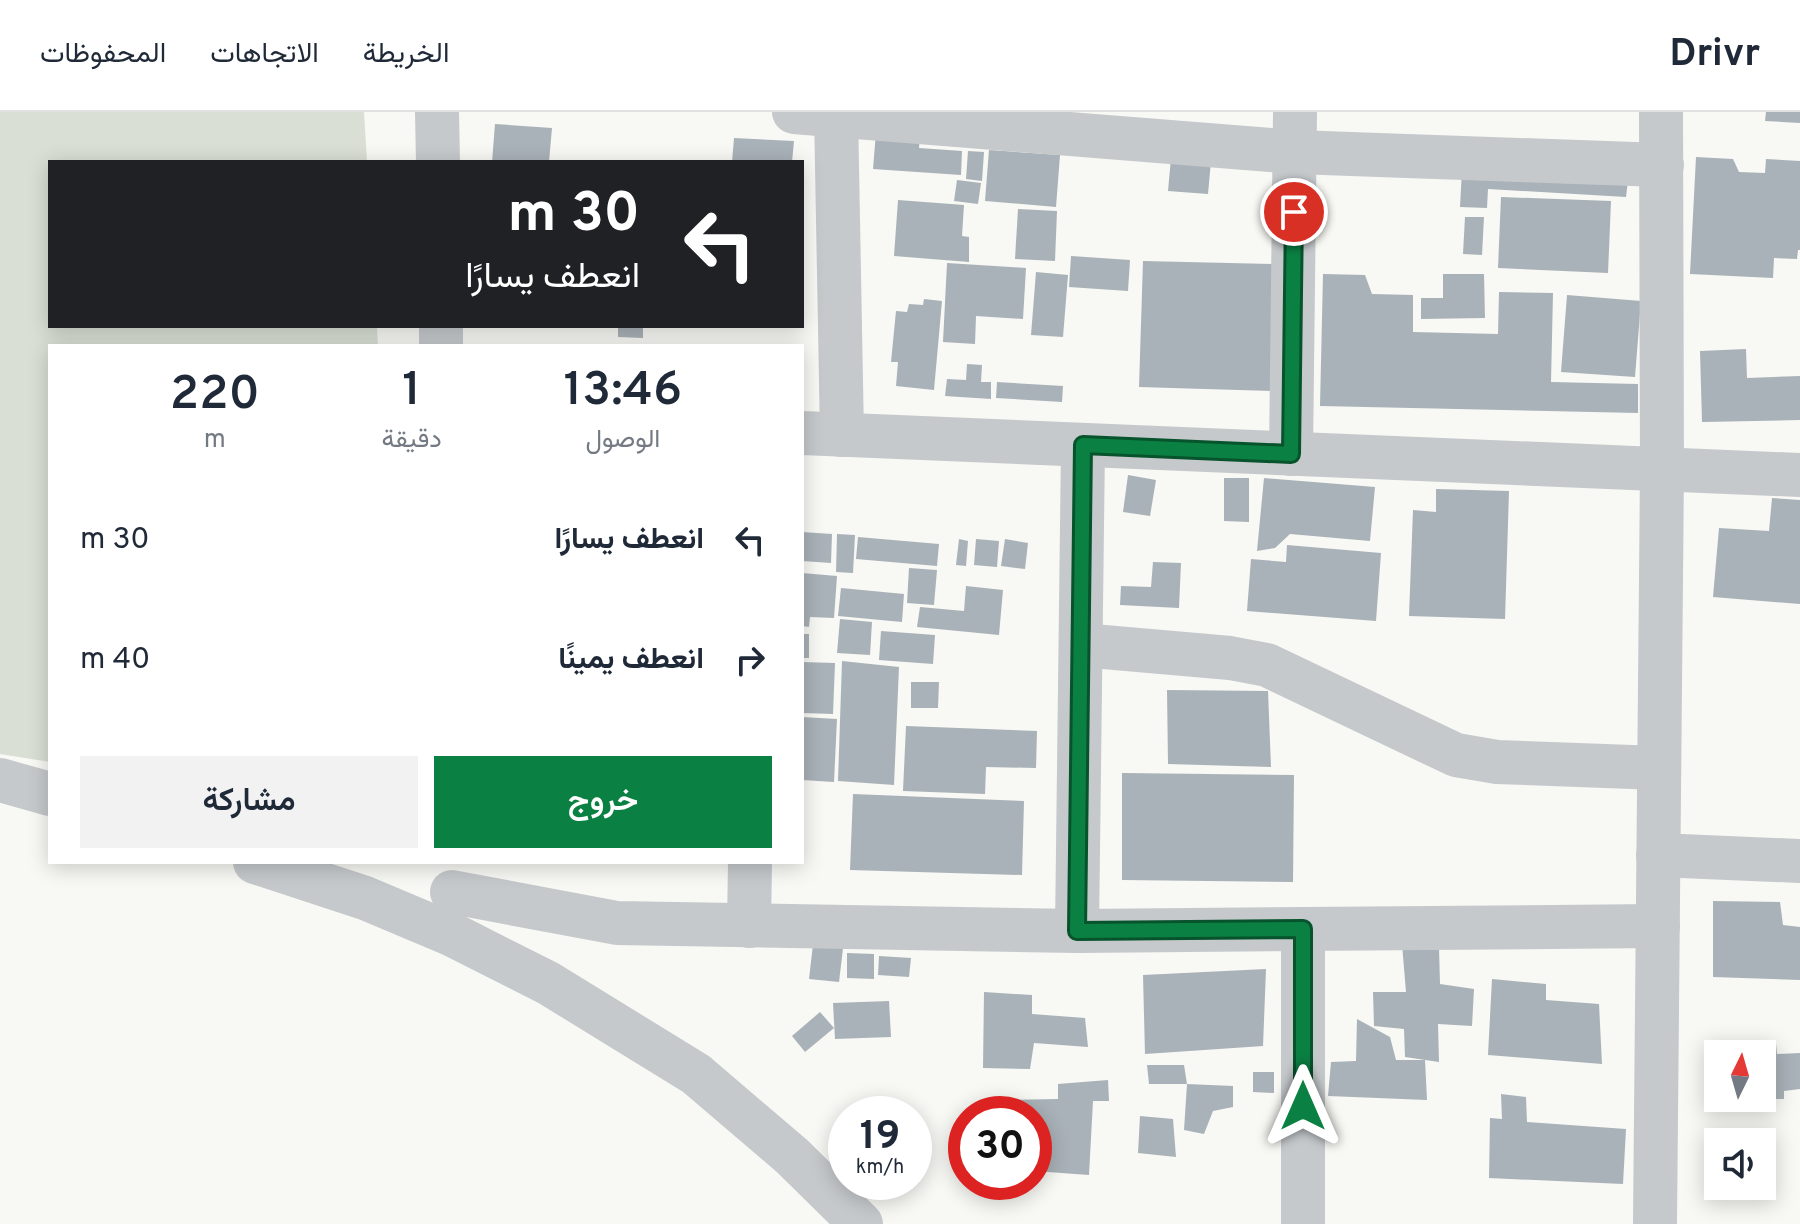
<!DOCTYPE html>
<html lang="ar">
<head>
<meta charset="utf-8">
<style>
	:root { --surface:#fff; --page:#f2f2f3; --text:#1f2937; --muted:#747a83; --line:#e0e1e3; --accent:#0b8043 }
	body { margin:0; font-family:Overpass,Vazirmatn,sans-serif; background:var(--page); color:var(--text); direction:rtl; height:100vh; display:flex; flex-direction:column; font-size:30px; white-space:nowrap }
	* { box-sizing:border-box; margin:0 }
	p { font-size:26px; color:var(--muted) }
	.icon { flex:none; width:44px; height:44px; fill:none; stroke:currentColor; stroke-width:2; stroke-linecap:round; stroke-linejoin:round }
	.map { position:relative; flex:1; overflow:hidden; direction:ltr }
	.details { position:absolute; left:48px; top:232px; width:756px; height:520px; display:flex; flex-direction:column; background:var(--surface); border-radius:0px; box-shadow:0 4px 20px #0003; direction:rtl }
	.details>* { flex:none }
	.banner { position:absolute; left:48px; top:48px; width:756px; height:168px; border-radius:0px; box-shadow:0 4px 20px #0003; direction:rtl; background:#202124; color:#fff; overflow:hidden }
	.needle { width:52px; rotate:5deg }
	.tools { position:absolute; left:1704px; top:928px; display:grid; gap:16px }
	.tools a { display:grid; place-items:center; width:72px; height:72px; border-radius:0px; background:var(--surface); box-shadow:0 4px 20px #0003; font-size:40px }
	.speed { position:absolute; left:828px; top:984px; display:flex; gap:16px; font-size:40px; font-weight:700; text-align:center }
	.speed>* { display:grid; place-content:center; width:104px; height:104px; border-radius:50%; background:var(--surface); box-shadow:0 4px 20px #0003; line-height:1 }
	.speed small { font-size:20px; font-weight:400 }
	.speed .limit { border:12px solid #d22; background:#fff; color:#111 }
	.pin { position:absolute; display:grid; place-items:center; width:68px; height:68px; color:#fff; margin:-34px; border:4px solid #fff; border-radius:50%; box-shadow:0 2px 8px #0007 }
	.me { position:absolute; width:88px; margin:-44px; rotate:0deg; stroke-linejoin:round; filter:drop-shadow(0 0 6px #0008) }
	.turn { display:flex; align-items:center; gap:28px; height:168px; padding:0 32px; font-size:36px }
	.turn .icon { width:104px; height:104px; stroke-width:2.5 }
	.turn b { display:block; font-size:56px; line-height:68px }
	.eta { display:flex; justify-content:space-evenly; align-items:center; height:136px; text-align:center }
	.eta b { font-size:48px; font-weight:600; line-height:56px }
	.button { display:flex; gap:16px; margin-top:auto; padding:16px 32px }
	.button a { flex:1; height:92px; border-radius:0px; background:var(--accent); color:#fff; font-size:32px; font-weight:600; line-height:92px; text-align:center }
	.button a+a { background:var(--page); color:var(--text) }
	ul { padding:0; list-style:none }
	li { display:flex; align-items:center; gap:24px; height:120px; padding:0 32px }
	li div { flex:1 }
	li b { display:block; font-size:30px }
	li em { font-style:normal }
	header { display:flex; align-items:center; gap:48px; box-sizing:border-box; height:112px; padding:0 40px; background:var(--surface); border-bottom:2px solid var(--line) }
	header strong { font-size:38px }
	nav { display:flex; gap:44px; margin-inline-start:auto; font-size:28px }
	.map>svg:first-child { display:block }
</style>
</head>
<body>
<header>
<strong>Drivr</strong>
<nav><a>الخريطة</a><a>الاتجاهات</a><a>المحفوظات</a></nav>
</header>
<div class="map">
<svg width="1800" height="1112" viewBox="0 0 1800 1112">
	<rect width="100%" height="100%" fill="#f8f8f4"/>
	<polygon fill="#d9dfd5" points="0,0 364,0 367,50 50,50 50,214 377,214 378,234 50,234 50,650 0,642"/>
	<g fill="#a9b2b8">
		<polygon points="1766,0 1800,0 1800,11 1765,9"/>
		<polygon points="495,12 552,16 549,50 492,50"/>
		<polygon points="876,20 920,24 919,36 962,39 961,63 873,57"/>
		<polygon points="734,26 794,29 792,50 732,50"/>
		<polygon points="989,38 1060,43 1056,95 985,89"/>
		<polygon points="968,39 984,40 982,69 966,67"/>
		<polygon points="1696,45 1733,47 1739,60 1765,61 1766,47 1800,49 1800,138 1798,138 1797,147 1774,146 1773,166 1690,162"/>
		<polygon points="1171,46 1211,49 1208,82 1168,79"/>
		<polygon points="1462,58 1628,68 1626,85 1488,77 1487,96 1460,95"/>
		<polygon points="957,68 981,71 978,92 954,89"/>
		<polygon points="1501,85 1611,89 1608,161 1498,156"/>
		<polygon points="898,88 964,93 962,124 969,125 969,150 894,144"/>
		<polygon points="1018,97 1057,99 1055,149 1015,147"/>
		<polygon points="1465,105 1484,105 1482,143 1463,142"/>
		<polygon points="1071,144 1130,148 1128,179 1069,175"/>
		<polygon points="1143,149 1276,152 1272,279 1139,275"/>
		<polygon points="947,151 1026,156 1023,207 976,204 975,232 943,230"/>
		<polygon points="1036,160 1068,163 1063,225 1031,223"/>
		<polygon points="1323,162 1365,163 1372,182 1413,183 1413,220 1498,222 1499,180 1553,181 1551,270 1638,272 1638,301 1320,294"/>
		<polygon points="1443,162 1484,162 1485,206 1421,207 1421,186 1443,186"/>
		<polygon points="1567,183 1641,189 1635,265 1561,260"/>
		<polygon points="924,187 942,189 934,278 896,274 898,250 891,250 896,199 907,200 909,192 923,193"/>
		<polygon points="618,214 643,214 643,226 618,225"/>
		<polygon points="1746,237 1747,266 1800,264 1800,308 1702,310 1700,239"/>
		<polygon points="967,252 982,253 981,270 991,270 991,287 945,284 947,267 966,268"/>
		<polygon points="997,270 1063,274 1062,290 996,286"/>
		<polygon points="1128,363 1156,368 1150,404 1123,400"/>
		<polygon points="1224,366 1249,366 1249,410 1224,409"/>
		<polygon points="1264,366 1375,375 1370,429 1290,422 1275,436 1257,439"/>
		<polygon points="1436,377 1509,379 1505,507 1409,504 1413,398 1436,400"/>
		<polygon points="1772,386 1800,388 1800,492 1713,485 1719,416 1769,419"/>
		<polygon points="802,420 832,422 831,451 802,449"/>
		<polygon points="837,422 855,423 853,461 836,460"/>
		<polygon points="858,425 939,432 937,454 856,447"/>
		<polygon points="959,427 968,429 966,454 956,453"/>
		<polygon points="976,427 999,429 997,455 974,453"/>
		<polygon points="1005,427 1028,431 1025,457 1001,454"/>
		<polygon points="1287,433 1381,441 1376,509 1247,499 1251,447 1286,450"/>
		<polygon points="1153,450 1181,451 1179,496 1120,493 1121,474 1151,475"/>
		<polygon points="909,456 937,458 934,493 907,491"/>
		<polygon points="802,461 837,464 834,506 810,505 809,515 802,514"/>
		<polygon points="966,474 1003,478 999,523 917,515 920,495 964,499"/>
		<polygon points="841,476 904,482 902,510 838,504"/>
		<polygon points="840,507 872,510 870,543 837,541"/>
		<polygon points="881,519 935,523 933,552 879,548"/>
		<rect x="802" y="522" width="7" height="24"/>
		<polygon points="842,549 899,555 894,673 838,669"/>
		<polygon points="802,550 835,551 833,602 802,601"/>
		<polygon points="911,570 939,570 938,596 911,596"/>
		<polygon points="1167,578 1268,579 1271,655 1168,652"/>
		<polygon points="802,605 837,607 834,670 802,668"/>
		<polygon points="906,614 1037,619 1036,656 986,655 985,682 903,679"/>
		<polygon points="1122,661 1294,663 1293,770 1122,768"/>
		<polygon points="853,682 1024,689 1022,763 850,758"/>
		<polygon points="1713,789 1780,790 1783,813 1800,815 1800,868 1713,865"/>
		<polygon points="814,824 844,828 839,870 809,867"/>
		<polygon points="1402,832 1439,835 1440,872 1474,877 1472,914 1438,912 1439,950 1405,945 1404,917 1374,914 1373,880 1406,880"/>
		<polygon points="847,841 874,842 874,867 847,866"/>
		<polygon points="879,844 911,846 909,865 878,863"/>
		<polygon points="1266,857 1263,934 1145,942 1143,863"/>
		<polygon points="1492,867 1546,872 1546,888 1599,892 1602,952 1488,943"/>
		<polygon points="984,880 1032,883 1032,902 1085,906 1088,935 1034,931 1030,957 983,956"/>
		<polygon points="889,889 891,925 835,927 833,891"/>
		<polygon points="820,900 834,916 805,940 792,924"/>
		<polygon points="1357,907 1390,925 1396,948 1425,948 1427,988 1328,984 1331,950 1356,949"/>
		<polygon points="1776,931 1777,942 1800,941 1800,977 1784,979 1784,987 1762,987 1762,942 1747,942 1747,932"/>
		<polygon points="1147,953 1184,953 1187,972 1149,972"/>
		<polygon points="1253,960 1274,960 1274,981 1253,980"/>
		<polygon points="1108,968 1109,989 1093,989 1089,1063 1034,1059 1034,1002 991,1002 991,988 1058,987 1058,972"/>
		<polygon points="1187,972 1233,974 1233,995 1213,999 1204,1022 1184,1018"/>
		<polygon points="1501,982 1526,985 1527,1010 1626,1017 1623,1072 1489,1066 1490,1006 1502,1007"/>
		<polygon points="1140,1004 1173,1007 1176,1045 1138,1041"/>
	</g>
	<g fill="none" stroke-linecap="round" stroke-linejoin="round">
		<g stroke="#c5c9cc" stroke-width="44">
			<polyline points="437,0 438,50"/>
			<polyline points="794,0 1295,40 1662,53"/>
			<polyline points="836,0 842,323"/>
			<polyline points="441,214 441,234"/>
			<polyline points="802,321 1800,363"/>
			<polyline points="1291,342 1295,0"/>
			<polyline points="1081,533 1230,546 1267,553 1456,643 1497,650 1659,656"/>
			<polyline points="1658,743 1800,749"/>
			<polyline points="452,780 617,811 1077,819 1658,814"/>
			<polyline points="749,814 750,750"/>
			<polyline points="1077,819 1083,333"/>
			<polyline points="1303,1112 1303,817"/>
			<polyline points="1655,1112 1662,357 1661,0"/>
		</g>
		<g stroke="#c5c9cc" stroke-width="44">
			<polyline points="0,668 50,682"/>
			<polyline points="255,750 365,786 453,823 548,871 696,962 792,1044 861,1112"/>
		</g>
	</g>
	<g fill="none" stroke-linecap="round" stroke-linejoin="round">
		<defs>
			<polyline id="route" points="1294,100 1291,342 1083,333 1077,819 1303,817 1303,994"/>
		</defs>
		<use href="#route" stroke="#07532c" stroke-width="20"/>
		<use href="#route" stroke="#0b8043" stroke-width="14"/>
	</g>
</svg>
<div class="tools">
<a><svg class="needle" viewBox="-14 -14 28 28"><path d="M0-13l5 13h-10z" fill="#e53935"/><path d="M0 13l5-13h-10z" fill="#747a83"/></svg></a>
<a><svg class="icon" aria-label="sound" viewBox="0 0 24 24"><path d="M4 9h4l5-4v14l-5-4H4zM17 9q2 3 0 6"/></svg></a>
</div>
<div class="speed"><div>19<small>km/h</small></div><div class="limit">30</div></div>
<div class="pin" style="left:1294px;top:100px;background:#d93025"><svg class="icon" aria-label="arrive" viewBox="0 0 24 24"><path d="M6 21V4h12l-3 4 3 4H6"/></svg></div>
<svg class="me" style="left:1303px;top:994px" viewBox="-20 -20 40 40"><path d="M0-17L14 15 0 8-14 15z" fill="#0b8043" stroke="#fff" stroke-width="4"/></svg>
<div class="banner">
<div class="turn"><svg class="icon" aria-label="left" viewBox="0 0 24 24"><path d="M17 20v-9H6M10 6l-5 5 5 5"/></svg><div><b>30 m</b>انعطف يسارًا</div></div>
</div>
<section class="details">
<div class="eta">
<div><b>13:46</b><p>الوصول</p></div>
<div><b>1</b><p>دقيقة</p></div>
<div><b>220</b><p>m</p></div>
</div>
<ul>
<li><svg class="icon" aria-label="left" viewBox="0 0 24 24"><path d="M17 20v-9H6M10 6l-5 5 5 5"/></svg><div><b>انعطف يسارًا</b></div><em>30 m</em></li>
<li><svg class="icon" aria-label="right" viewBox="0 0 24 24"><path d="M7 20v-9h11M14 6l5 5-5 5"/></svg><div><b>انعطف يمينًا</b></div><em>40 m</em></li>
</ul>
<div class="button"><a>خروج</a><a>مشاركة</a></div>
</section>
</div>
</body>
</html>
